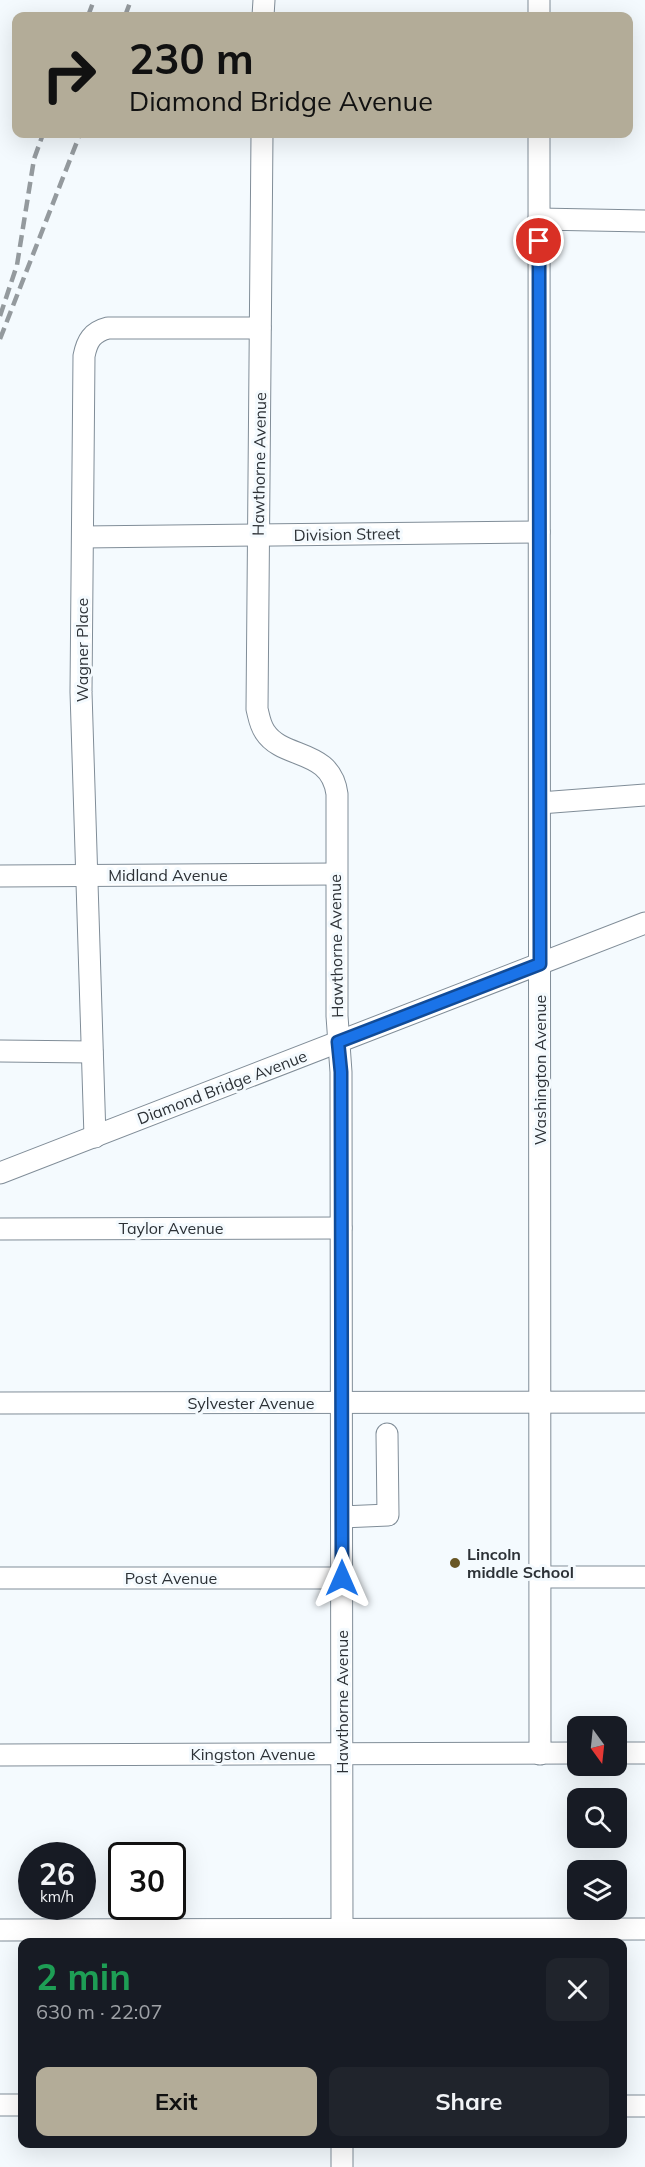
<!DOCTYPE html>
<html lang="en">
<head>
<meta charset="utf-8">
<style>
	:root { --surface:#171b24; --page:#20242c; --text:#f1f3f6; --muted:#9ea1a6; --accent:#b3ac98 }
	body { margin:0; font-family:Mulish,sans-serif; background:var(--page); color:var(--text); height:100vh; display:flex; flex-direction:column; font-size:22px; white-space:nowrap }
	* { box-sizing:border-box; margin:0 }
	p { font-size:20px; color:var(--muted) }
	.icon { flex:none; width:33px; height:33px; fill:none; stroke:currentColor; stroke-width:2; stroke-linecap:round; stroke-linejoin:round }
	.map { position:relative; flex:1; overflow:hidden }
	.details { position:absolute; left:18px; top:1938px; width:609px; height:210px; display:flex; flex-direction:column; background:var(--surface); border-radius:12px; box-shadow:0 6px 24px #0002 }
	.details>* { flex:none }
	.hud { position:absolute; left:12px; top:12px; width:621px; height:126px; border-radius:12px; box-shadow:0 6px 24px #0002; background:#b3ac98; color:#111; overflow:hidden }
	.needle { width:39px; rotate:165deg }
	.controls { position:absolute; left:567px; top:1716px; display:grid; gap:12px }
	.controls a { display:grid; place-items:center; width:60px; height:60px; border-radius:12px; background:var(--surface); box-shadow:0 6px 24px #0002; font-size:30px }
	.speed { position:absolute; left:18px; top:1842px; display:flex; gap:12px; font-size:30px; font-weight:700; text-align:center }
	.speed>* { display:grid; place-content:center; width:78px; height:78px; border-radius:50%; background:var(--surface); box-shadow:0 6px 24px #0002; line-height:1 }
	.speed small { font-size:15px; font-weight:400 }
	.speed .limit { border:3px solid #111; border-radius:9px; background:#fff; color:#111 }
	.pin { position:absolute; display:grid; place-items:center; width:51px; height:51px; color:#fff; margin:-26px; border:3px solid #fff; border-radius:50%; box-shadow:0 2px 6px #0007 }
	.me { position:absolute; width:66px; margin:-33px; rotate:0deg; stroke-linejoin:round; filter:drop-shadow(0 0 4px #0008) }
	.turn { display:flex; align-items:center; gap:21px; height:126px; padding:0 18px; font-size:27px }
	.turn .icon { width:78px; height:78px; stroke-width:2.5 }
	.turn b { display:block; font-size:42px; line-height:51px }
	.round { display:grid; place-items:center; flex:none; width:63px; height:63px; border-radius:12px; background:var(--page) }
	.overview { display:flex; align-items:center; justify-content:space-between; height:102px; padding:0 18px }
	h1 { font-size:36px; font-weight:700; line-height:45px; color:#1e9e55 }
	.button { display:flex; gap:12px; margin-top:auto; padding:12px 18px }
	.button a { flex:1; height:69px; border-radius:12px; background:var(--accent); color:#111; font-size:24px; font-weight:700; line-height:69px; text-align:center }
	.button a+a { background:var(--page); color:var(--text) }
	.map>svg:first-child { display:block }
</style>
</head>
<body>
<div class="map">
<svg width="645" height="2167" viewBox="0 0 645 2167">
	<rect width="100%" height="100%" fill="#f4fafe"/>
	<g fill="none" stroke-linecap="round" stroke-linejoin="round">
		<defs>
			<g id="minor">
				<polyline points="539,0 539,16"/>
				<polyline points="263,16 264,0"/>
				<path d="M262,134l-5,575c2,8 3,16 8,23 18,28 66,16 72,62v222l4,56 1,870"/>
				<polyline points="539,134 540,1754"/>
				<polyline points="539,219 645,221"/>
				<polyline points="83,537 539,532"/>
				<polyline points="540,803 645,795"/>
				<polyline points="0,876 336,874"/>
				<polyline points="0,1051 92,1052"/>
				<path d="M95,1137l-14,-445 3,-336c3,-15 8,-24 24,-28h152"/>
				<polyline points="0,1173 645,923"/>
				<polyline points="0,1229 341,1228"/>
				<polyline points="0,1403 645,1402"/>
				<polyline points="342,1517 388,1515 387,1434"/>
				<polyline points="540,1577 645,1577"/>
				<polyline points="0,1578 342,1578"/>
				<polyline points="616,1753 645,1753"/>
				<polyline points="0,1755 578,1753"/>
				<polyline points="0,1930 645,1929"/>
				<polyline points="0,2105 22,2105"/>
				<polyline points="622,2106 645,2106"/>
				<polyline points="342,2167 342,2144"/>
			</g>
		</defs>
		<use href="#minor" stroke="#808d98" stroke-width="23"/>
		<use href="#minor" stroke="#fff" stroke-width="21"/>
		<g stroke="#949a9e" stroke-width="4.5" stroke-dasharray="12 6" stroke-linecap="butt">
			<polyline points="88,16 94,0"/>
			<polyline points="125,16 131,0"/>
			<polyline points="0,316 17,265 34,159 43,134"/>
			<polyline points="0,339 80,134"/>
		</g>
	</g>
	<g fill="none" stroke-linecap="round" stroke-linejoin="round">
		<defs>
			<polyline id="route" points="342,1578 341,1072 338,1042 540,964 539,241"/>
		</defs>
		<use href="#route" stroke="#114b97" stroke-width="15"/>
		<use href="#route" stroke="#1a73e8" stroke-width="10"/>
	</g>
	<circle fill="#685624" stroke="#f4fafe" stroke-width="2" cx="455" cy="1563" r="6"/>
	<g text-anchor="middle" stroke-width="6" stroke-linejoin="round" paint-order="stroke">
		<g font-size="16" fill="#2c3136" stroke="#f4fafe">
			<text transform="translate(259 464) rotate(-89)" y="6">Hawthorne Avenue</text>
			<text transform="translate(347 534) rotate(-1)" y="6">Division Street</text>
			<text transform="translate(82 650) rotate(-90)" y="6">Wagner Place</text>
			<text x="168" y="881">Midland Avenue</text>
			<text transform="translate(336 946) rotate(-91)" y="6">Hawthorne Avenue</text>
			<text transform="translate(540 1070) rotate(-90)" y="6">Washington Avenue</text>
			<text transform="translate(222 1087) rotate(-21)" y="6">Diamond Bridge Avenue</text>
			<text x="171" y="1234">Taylor Avenue</text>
			<text x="251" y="1409">Sylvester Avenue</text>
			<text x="171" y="1584">Post Avenue</text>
			<text transform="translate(342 1702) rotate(-90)" y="6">Hawthorne Avenue</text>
			<text x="253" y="1760">Kingston Avenue</text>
		</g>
		<g font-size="16" font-weight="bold" fill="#2c3136" stroke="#f4fafe" text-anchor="start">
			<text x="467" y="1560">Lincoln<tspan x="467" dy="18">middle School</tspan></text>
		</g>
	</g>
</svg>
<div class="controls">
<a><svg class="needle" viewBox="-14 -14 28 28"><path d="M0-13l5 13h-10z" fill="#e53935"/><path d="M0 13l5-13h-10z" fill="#9ea1a6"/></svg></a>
<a><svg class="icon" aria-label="search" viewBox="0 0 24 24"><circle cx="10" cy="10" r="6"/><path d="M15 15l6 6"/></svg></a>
<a><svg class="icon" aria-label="layers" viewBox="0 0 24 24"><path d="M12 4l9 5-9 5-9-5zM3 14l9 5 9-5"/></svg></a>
</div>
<div class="speed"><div>26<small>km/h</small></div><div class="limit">30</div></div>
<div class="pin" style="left:539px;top:241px;background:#d93025"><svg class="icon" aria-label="arrive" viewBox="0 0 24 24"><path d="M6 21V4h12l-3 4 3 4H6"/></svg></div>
<svg class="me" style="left:342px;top:1578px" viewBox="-20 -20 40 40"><path d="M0-17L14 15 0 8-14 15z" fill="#1a73e8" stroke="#fff" stroke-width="4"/></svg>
<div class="hud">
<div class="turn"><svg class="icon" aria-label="right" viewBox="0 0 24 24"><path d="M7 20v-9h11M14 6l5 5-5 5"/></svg><div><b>230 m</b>Diamond Bridge Avenue</div></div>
</div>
<section class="details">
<div class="overview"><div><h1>2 min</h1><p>630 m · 22:07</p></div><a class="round"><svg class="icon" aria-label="close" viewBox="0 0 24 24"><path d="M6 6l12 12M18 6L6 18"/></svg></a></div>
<div class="button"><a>Exit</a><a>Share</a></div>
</section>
</div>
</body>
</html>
